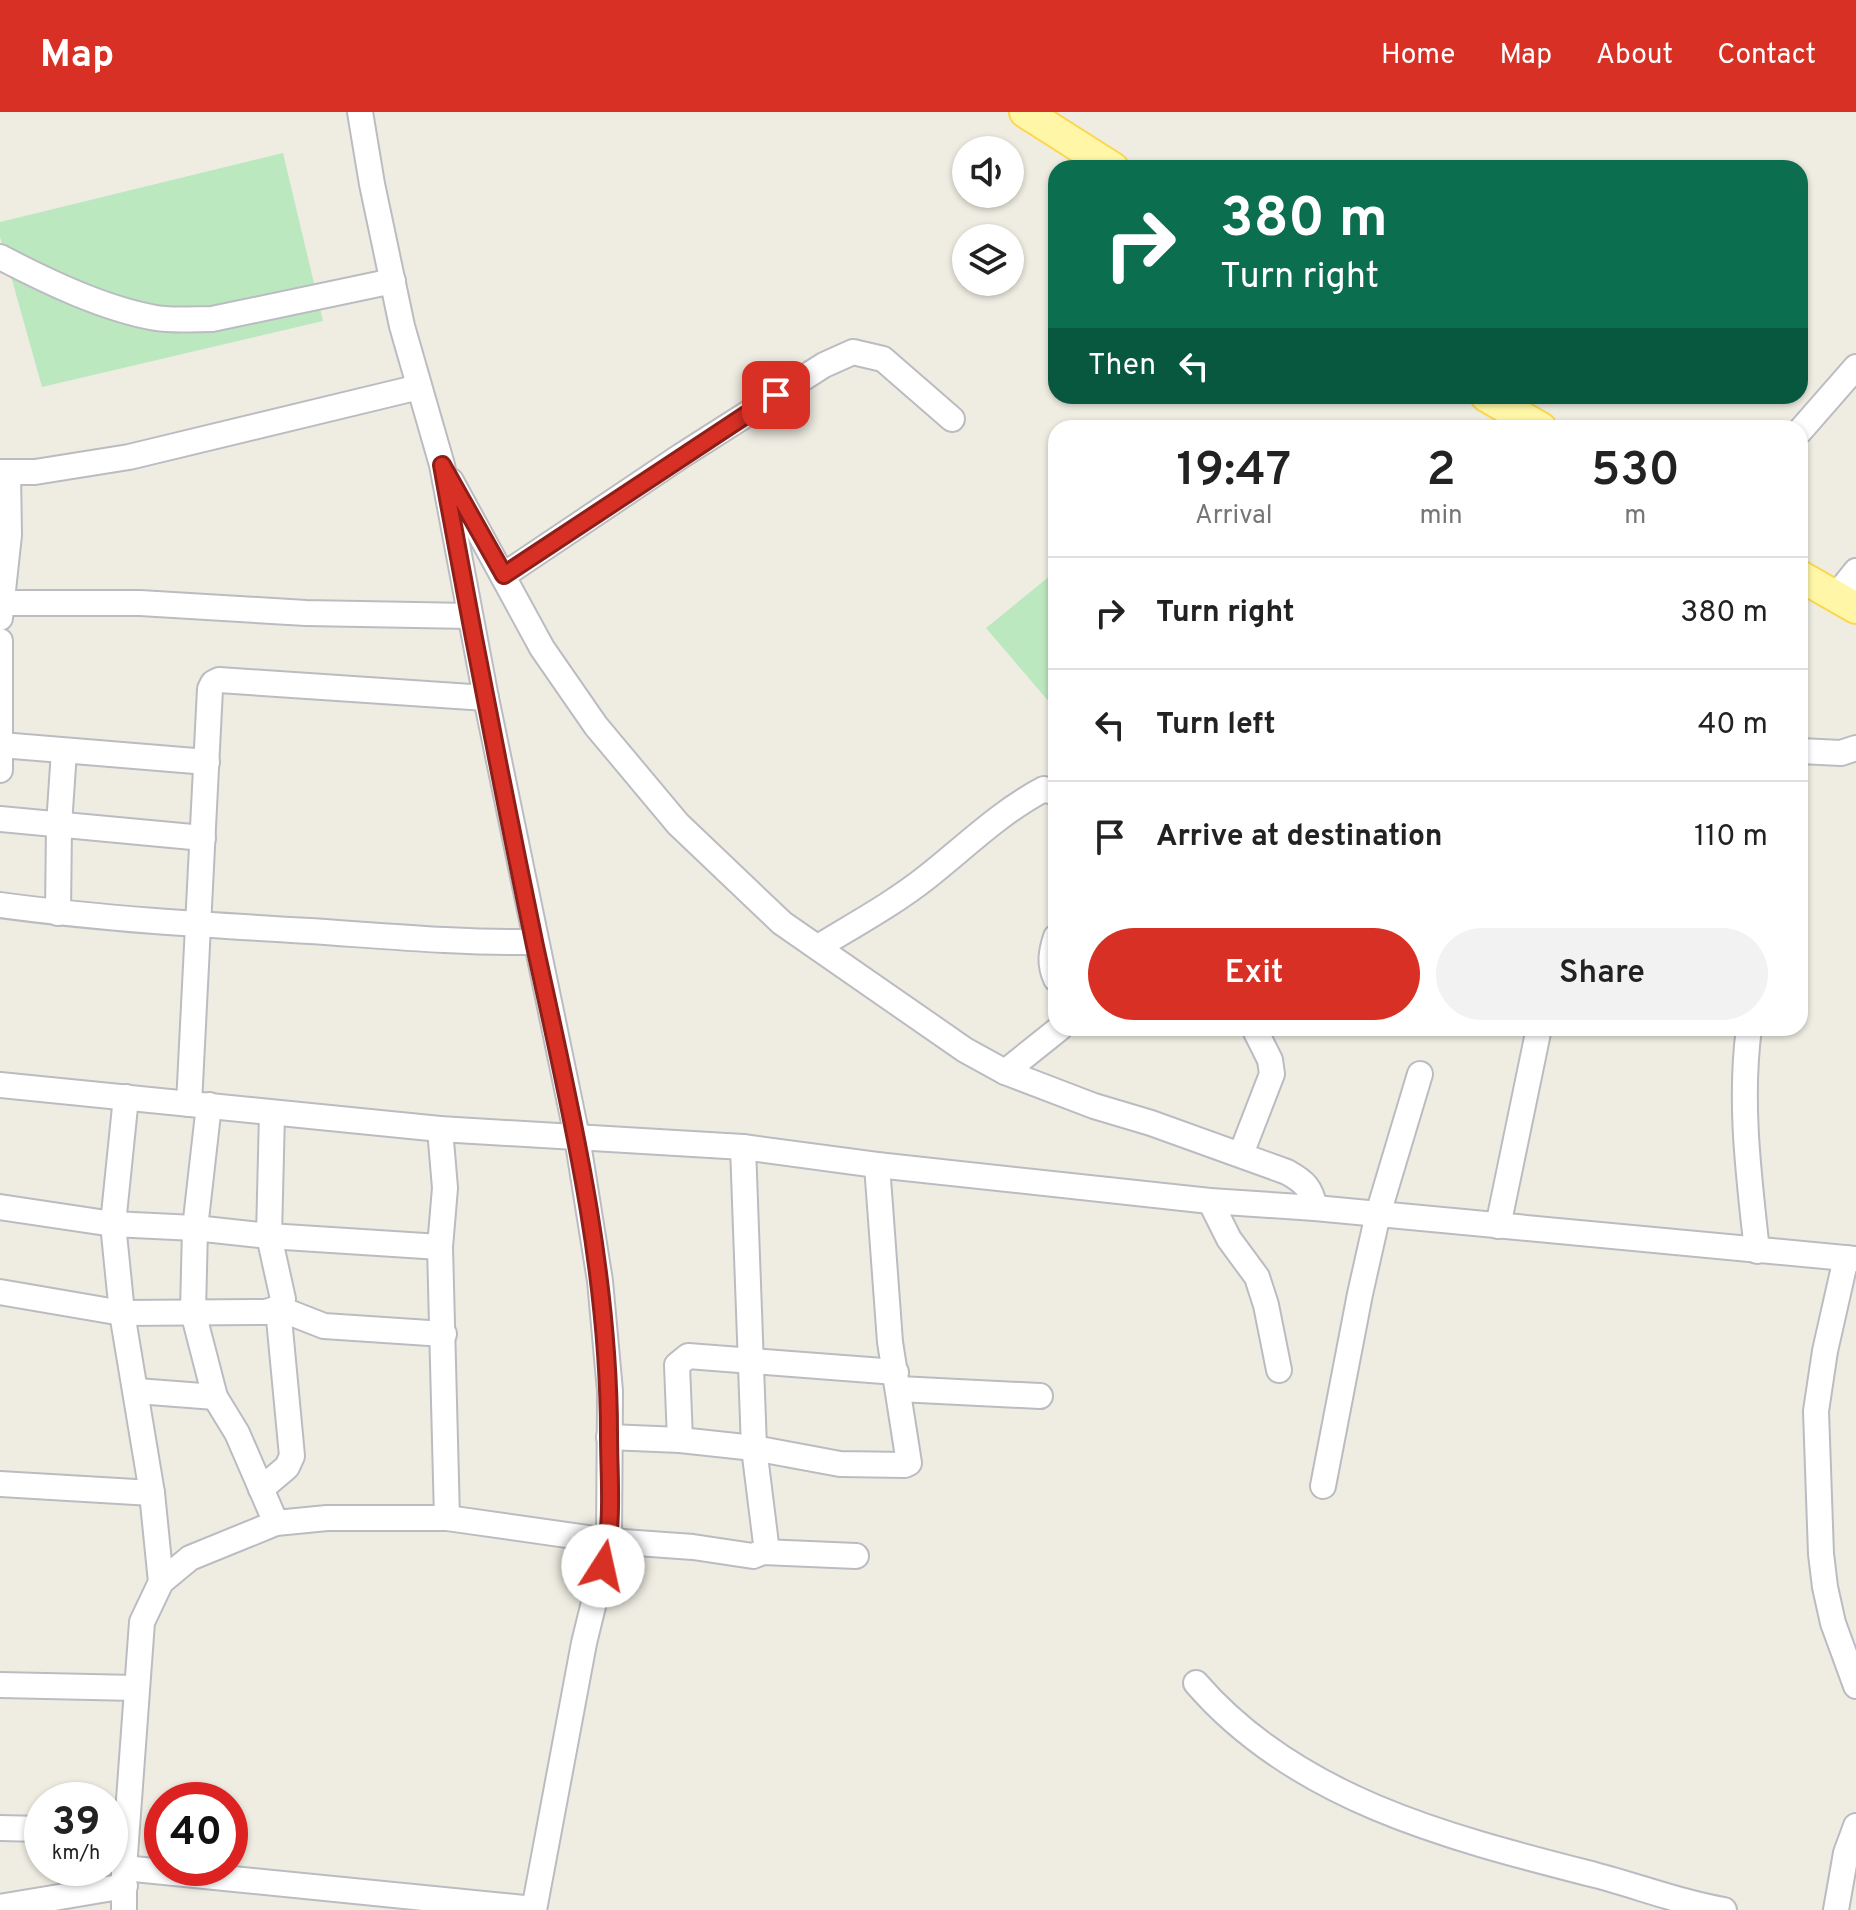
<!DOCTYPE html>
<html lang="en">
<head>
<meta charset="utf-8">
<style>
	:root { --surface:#fff; --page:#f2f2f2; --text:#222; --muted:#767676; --line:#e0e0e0; --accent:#d93025 }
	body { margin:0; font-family:Overpass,sans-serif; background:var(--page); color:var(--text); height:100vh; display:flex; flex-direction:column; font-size:30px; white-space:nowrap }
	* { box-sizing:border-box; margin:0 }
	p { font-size:26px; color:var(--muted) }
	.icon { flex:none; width:44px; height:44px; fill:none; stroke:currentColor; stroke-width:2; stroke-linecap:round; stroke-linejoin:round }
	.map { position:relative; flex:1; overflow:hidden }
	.side { position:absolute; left:1048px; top:308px; width:760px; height:616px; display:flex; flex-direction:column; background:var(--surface); border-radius:24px; box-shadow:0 2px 6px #0004 }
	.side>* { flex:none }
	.guide { position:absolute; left:1048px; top:48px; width:760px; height:244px; border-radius:24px; box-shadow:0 2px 6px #0004; background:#0b6e4f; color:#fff; overflow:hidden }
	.fabs { position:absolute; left:952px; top:24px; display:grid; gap:16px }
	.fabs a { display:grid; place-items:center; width:72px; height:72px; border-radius:50%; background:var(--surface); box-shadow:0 2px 6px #0004; font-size:40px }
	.speed { position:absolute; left:24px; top:1670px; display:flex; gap:16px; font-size:40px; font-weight:700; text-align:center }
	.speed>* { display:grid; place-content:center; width:104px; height:104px; border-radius:50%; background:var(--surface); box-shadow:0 2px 6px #0004; line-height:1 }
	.speed small { font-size:20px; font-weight:400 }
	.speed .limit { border:12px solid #d22; background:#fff; color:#111 }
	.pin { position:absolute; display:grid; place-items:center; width:68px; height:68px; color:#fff; margin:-34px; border-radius:16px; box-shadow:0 4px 12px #0006 }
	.me { position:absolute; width:88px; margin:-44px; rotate:10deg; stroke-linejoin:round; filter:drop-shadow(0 0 6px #0008) }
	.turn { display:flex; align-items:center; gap:28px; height:168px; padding:0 40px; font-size:36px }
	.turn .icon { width:104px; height:104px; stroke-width:2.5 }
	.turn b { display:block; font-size:56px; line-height:68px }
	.then { display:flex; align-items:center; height:76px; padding:0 40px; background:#0003; gap:16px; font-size:30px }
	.eta { display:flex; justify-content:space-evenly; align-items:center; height:136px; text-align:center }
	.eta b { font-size:48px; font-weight:600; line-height:56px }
	.button { display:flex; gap:16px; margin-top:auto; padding:16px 40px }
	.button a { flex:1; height:92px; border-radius:48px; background:var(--accent); color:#fff; font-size:32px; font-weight:600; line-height:92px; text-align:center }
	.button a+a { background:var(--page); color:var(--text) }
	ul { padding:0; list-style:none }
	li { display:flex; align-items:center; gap:24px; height:112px; padding:0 40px; border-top:2px solid var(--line) }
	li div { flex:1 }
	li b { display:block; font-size:30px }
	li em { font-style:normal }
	header { display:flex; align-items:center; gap:48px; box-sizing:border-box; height:112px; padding:0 40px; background:var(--accent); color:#fff }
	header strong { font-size:38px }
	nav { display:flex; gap:44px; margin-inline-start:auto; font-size:28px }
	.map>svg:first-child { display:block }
</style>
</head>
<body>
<header>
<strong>Map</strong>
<nav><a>Home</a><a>Map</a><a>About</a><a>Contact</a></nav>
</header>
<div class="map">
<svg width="1856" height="1798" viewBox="0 0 1856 1798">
	<rect width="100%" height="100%" fill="#efede2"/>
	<g fill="#bce8bf">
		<polygon points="283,41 323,209 42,275 0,125 0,110"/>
		<polygon points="1056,459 1056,598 986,516"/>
	</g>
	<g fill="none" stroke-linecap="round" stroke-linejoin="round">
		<defs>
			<g id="minor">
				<polyline points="360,0 372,72 402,214 442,353 486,586 577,1025 600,1169 610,1279 609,1429 584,1531 534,1798"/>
				<path d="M0,145c46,24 104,52 156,61 18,3 37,1 56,1l181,-38"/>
				<polyline points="1800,319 1856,255"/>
				<polyline points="0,360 35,360 129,345 419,275"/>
				<path d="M451,369l91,167 54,78 82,98 104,99 183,127 40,22 89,34 57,17 136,49c18,10 24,16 28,36"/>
				<polyline points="504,463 681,344 824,253 853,240 883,247 952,307"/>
				<polyline points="1836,484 1856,459"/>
				<polyline points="1,491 140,491 306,501 470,504"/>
				<polyline points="0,506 9,423 8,362"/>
				<polyline points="0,529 0,658"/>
				<polyline points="1,633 207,650"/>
				<polyline points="1800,639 1841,641 1856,636"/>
				<polyline points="0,707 203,726"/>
				<path d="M0,793c103,14 206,20 310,26 75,5 150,12 225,11"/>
				<polyline points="58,801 59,713 64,639"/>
				<path d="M1056,825c-5,15 -7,27 0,42"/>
				<path d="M818,835c36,-22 75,-43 109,-70 38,-30 73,-65 117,-88l12,4"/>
				<path d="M1749,916c-10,75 0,149 8,223"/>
				<polyline points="1005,960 1060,916"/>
				<polyline points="0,973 440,1017 743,1035 877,1053 1210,1089 1315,1096 1856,1147"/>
				<polyline points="126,985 113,1112 122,1201 152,1381 161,1470"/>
				<polyline points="189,992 210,577 213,571 219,568 486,586"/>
				<polyline points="209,993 195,1116 193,1200 215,1285 237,1321 276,1411"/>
				<polyline points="440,1017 445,1076 440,1135 447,1406"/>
				<polyline points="743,1035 754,1336 766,1432 763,1440"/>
				<polyline points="1241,1042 1272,962 1270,948 1254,916"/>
				<polyline points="1210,1089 1229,1127 1257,1165 1266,1193 1279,1258"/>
				<polyline points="0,1095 113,1112 195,1116 269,1124 440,1135"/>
				<polyline points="1498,1114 1539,916"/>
				<polyline points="1846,1146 1825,1239 1816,1299 1821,1442 1825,1475 1833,1511 1856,1574"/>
				<polyline points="0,1180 122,1201 266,1200 278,1196 283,1187 269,1124 272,1001"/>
				<polyline points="899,1277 1040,1284"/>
				<polyline points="137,1279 215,1285"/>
				<polyline points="609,1325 680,1328 754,1336 840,1352 905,1353 909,1351 890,1230 877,1053"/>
				<polyline points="680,1328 677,1253 688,1244 896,1260"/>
				<polyline points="0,1372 152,1381"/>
				<polyline points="1323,1374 1360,1182 1378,1102 1420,962"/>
				<polyline points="261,1377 287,1355 292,1344 278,1196 324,1214 444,1222"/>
				<path d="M1196,1571c101,117 255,155 399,192 43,11 85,28 129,35"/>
				<polyline points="0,1573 136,1576"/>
				<polyline points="0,1716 42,1717"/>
				<polyline points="124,1756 534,1797"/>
				<polyline points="0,1795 125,1774"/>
				<polyline points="124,1798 124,1756 142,1510 161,1470 190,1446 276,1411 327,1406 447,1406 609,1429 693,1435 753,1444 763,1440 856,1444"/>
				<polyline points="1836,1798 1846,1741 1856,1714"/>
			</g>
			<g id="major">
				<polyline points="1025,0 1113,56"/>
				<polyline points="1486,284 1541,316"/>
				<polyline points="1800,464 1856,496"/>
			</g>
		</defs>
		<use href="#minor" stroke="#babcc2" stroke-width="28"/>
		<use href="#major" stroke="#fcd74e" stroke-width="34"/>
		<use href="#minor" stroke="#fff" stroke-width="24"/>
		<use href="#major" stroke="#fff7a7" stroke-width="30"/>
	</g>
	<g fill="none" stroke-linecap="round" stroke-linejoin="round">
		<defs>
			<path id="route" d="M603,1454c11,-44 6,-87 6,-132 0,-166 -39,-327 -74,-488 -33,-160 -64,-320 -93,-481l62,110 272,-180"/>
		</defs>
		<use href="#route" stroke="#8d1f18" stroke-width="20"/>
		<use href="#route" stroke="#d93025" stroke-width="14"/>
	</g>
</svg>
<div class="fabs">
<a><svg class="icon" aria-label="sound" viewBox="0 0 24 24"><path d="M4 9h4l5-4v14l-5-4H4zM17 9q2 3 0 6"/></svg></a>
<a><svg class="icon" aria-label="layers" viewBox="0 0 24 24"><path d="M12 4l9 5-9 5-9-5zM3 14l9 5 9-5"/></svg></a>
</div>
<div class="speed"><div>39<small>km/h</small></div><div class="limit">40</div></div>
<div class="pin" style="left:776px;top:283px;background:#d93025"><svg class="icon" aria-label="arrive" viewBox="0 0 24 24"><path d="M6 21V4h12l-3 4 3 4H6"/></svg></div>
<svg class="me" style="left:603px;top:1454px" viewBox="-20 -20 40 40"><circle r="19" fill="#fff"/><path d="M0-13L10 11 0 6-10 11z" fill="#d93025"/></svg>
<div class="guide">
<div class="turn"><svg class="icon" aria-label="right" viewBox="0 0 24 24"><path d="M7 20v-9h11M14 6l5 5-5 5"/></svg><div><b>380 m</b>Turn right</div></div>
<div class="then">Then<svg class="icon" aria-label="left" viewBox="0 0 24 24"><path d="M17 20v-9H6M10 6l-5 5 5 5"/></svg></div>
</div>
<section class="side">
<div class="eta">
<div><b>19:47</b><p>Arrival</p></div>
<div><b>2</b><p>min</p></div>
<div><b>530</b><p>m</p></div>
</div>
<ul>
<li><svg class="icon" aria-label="right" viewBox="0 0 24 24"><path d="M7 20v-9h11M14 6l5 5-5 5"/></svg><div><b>Turn right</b></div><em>380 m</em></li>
<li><svg class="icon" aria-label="left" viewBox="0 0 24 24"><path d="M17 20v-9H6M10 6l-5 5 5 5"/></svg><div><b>Turn left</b></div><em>40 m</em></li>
<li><svg class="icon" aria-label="arrive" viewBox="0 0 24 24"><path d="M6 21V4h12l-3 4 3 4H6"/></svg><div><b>Arrive at destination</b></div><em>110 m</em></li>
</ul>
<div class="button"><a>Exit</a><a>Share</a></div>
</section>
</div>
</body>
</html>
